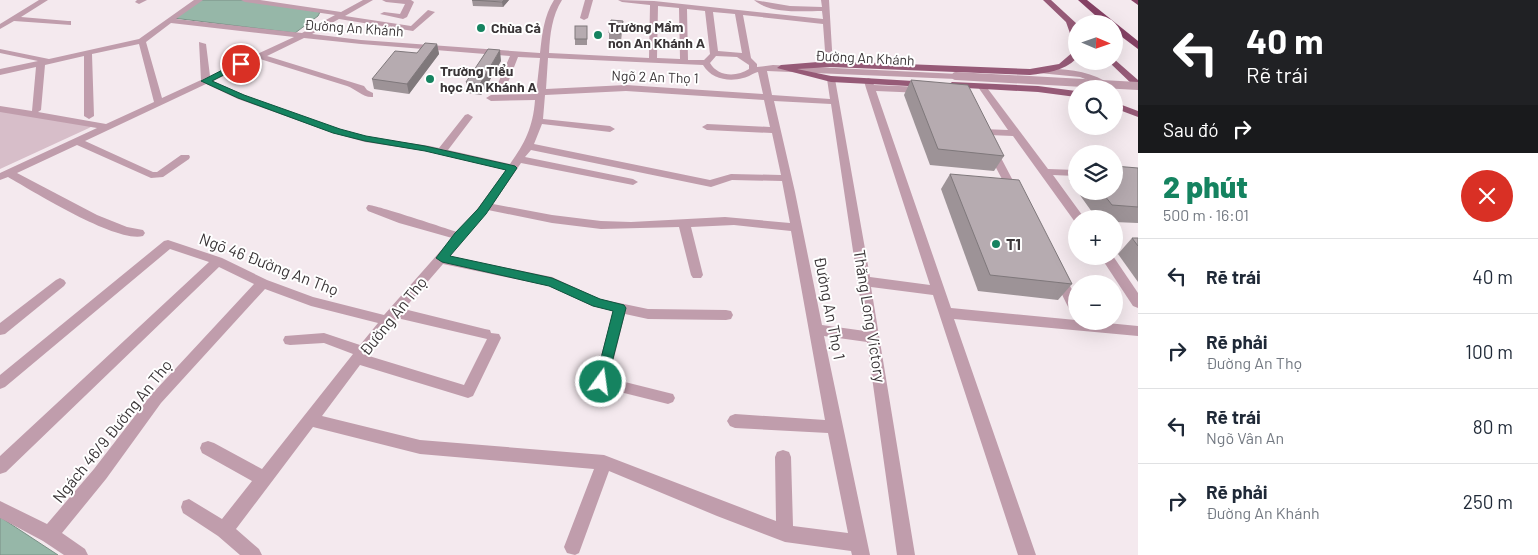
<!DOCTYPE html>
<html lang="vi">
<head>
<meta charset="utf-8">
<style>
	:root { --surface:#fff; --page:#f6f6f7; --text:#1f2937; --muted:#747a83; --line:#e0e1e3; --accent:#158360 }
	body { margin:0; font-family:Barlow,sans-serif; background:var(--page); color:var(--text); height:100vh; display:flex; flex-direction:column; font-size:19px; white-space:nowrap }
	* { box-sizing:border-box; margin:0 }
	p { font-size:16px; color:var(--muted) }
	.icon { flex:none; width:28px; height:28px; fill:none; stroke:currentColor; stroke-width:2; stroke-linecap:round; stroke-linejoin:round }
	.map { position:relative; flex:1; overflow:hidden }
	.sheet { display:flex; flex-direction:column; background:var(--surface); width:400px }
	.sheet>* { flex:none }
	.hud { background:#202124; color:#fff; overflow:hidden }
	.needle { width:32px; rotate:92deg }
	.buttons { position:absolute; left:1068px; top:15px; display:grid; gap:10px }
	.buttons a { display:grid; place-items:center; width:55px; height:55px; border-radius:50%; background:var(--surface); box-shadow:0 5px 20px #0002; font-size:25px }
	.pin { position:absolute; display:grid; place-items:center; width:42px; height:42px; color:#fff; margin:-21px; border:2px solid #fff; border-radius:50%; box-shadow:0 1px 5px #0007 }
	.me { position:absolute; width:55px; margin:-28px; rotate:14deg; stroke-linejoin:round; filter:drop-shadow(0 0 4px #0008) }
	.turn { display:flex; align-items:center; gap:18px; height:105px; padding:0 25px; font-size:22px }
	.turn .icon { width:65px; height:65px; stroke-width:2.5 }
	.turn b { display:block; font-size:35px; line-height:42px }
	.then { display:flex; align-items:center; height:48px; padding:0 25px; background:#0003; gap:10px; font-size:19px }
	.round { display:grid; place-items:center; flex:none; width:52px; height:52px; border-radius:26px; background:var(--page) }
	.head { display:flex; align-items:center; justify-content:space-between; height:85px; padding:0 25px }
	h1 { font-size:30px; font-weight:800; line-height:38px; color:var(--accent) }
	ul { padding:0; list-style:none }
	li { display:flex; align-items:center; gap:15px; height:75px; padding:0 25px; border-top:1px solid var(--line) }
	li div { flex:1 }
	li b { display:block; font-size:19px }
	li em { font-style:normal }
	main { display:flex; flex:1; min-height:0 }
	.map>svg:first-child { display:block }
</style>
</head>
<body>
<main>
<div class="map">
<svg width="1138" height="555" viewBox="0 0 1138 555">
	<rect width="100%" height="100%" fill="#f4e9ee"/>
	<polygon fill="#d7bec9" points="0,108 97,123 89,128 0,169"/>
	<g fill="#96b7a8" stroke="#7a9086">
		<polygon points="199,0 245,0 320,12 318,16 295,33 173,18"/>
		<polygon points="0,517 58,555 0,555"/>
	</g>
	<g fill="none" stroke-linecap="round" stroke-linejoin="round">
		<g fill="#c09dac" fill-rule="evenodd">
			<polygon points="39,0 48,0 21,17 68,21 71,21 71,25 14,21 0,29 0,24"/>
			<polygon points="137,0 147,0 139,4 135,2"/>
			<path d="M194,0h9l-27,19 126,14 33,-18 -90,-13 -4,-2h19l81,12 22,-12h10l-28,16 66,10 17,-16 7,2 -22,19 -74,-12 -27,15 49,6 179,13c2,-19 4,-37 14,-53h8c-10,16 -12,34 -13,53l100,5 1,-53 -28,-3 -4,-2 36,1 169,18 -1,-8c-20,0 -52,3 -68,-11l36,6 32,1 -1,-7h8l4,66 -7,-2 -3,-40 -80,-9 8,43 6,6v3l16,-2 186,9 1,2 -4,3 -189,-8 5,24 58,4 -3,-20 4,-3 4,3 35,198 60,8 -64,-197 -2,-7 4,-3 3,1 3,6 49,2 5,3 -5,3 -47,-2 75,217 187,18v10l-184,-17 82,236h-18l-85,-260 -62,-8 44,268h-18l-30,-213 -43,-6 46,219h-18l-1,-4 -66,-9 -68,-26 -108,-45 -30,82 -4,2 -8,-2 -3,-6 30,-78 -174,-15 -107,-27 -77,102 23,20 3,6h-22l-22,-19 -35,-23 -2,-6 2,-6 6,-2 33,20 30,-38 -50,-28 -2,-5 2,-5 6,-2 6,2 48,26 91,-115 -29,-11 -34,2 -5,-1 -2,-4 2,-4 39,-3 36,12 18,-22 -67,-17 -46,-17 -104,114 -55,76 -44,54 23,16 3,6h-24l-21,-14 -43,-23v-17l47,23 47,-55 57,-74 103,-111 -35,-17 -213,205 -6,2v-18l209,-194 -39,-13 -165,138 -5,2v-14l164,-134 4,-1 54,18 45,22 46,17 71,18 68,-77 -53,-15 -31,-12 -2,-3 2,-3c5,-1 77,23 89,27l21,-24 28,-38 -81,-19 -60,-9 -32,-9 -95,-34 -32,-15 -121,57 68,31h4l24,-17h8l1,2 -1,2 -26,18 -12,1 -74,-33 -60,28 80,42 30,12 16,3 2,3 -2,3c-27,7 -109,-44 -135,-59l-8,3v-7l97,-45 -97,-16v-6l32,5 4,-44 -36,8v-6l38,-8 -38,-8v-4l49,10 90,-20zM658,6l21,2 1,51 -23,-1zM687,9l18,2 5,43 -6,6h-16zM713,12l22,2 7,39 -24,-2zM171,23l123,14 -84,39 -4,-32 -7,-2 2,38 -39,18 -16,-56zM304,38l57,6 149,12 -15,34 5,3 5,-3 13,-33 22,1 -4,36 -45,1 -5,3 5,3 44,-1c-2,27 -10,43 -25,64l-62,-14 25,-33 -5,-3 -3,1 -26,33c-25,-6 -51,-6 -75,-12 -52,-13 -103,-33 -151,-55l47,-22 87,27c9,3 16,12 26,11v-4l-6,-3 -3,-4 -97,-30zM139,44l15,58 -48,22 -68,-12 3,-2 4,-45 39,-9v60l5,3 5,-3 -2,-62zM716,56l21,1 12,8v4c-12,8 -31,8 -39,-6zM548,58l155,7c8,14 26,17 40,13 6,-1 10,-5 15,-6l5,22 -137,-9 -80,4zM626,91l138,9 6,27 -63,-3 -5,3 5,3 65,3 9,42 -50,-1 -21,6 -176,-36 8,-20 68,8 5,-3 -5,-3 -67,-7 2,-24zM774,101l57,3 34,227 -43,-6 -27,-133zM531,150l180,37 21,-7 50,1 8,42 -65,-6 -94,5 -30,-1 -49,-6 -59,-11 28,-41 112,22 5,-3 -5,-3 -108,-22zM488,210l64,13 49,6 78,-2 12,48 2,3h8l2,-3 -12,-48 43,-2 57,6 34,189 -90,-6 -5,2 -3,5 3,5 5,2 93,5 20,100 -55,-7 -2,-69 -2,-5 -6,-2 -6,2 -2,5 1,64 -172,-66 -184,-15 -98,-24 38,-51 108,33 5,-2 28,-58 -2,-4 -8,-1 -1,-3 -5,-1 -81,-20 39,-45 106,22 43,20 21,5 -19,71 2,4 72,18 5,-2 2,-4 -2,-4 -64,-16 16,-64 23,5 78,1 5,-1 2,-4 -2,-4 -5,-1 -78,-1 -48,-10 -48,-22 -103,-21zM397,318l90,21 -23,46 -95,-29z"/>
			<polygon points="382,0 411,0 414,2 407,17 403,19 380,14 384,12 400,14 405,4 386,2"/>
			<polygon points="585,0 593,0 588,18 584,20 580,18"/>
			<path d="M1042,68c22,1 43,2 63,13l2,8h-9v-5l-18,-7 -41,-4 -1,-2z"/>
			<polygon points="982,84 985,85 1048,169 1076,170 1076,176 1053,175 1085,219 1076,219 1075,222 1013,136 989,135 1020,194 1019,196 1011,196 977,132 982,129 1008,130 978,87"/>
			<polygon points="1100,256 1113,256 1138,293 1138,308 1133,306"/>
			<polygon points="1059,271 1063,273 1076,297 1076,314 1071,313 1053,276 1055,273"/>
			<polygon points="60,278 64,280 66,283 64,286 5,334 0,335 0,323 56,280"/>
		</g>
		<g fill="#965a77" fill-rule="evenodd">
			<polygon points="1043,0 1051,0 1077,24 1076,41 1072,39 1066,22"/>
			<path d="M1073,52h3v7c-12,12 -30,14 -46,16l-200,-8 -33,2 34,7 99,6v4l-3,1 -96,-5 -54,-14 4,-3 49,-4 200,8 29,-5z"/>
			<polygon points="1114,59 1138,80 1138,88 1135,87 1110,63 1109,61 1114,61"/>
			<polygon points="952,82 1038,86 1076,91 1076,97 1038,92 949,87 948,85"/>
			<polygon points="1114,102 1138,111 1138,117 1114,108"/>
		</g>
		<g fill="#854164" fill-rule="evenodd">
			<polygon points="1078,0 1087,0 1138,41 1138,49 1114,31 1114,24 1105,24"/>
			<polygon points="1131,0 1138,0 1138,5"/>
		</g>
		<polyline stroke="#c09dac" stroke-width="8" points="956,76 1138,86"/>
	</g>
	<g fill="#9d9397">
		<polygon points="472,0 509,0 503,7 473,6"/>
		<polygon points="623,21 621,42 609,41 609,33"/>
		<rect x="575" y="26" width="12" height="19"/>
		<polygon points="437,44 439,54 409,94 374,89 372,79 417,53"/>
		<polygon points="501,61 481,95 468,93 466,82"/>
		<polygon points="911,80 1004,156 994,171 930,165 904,95"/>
		<polygon points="1138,168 1138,223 1114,222 1114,219 1097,219 1077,191 1114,191"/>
		<polygon points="1076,171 1076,190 1069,180"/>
		<polygon points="950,174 1072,284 1058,300 978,291 941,189"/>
		<polygon points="1132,238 1138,238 1138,282 1118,254"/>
	</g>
	<g fill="#7f787b">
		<polygon points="504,0 509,0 503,7 502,2"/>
		<polygon points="437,44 439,54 409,94 407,84"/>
		<polygon points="500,50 501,61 481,95 480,84"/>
	</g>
	<g fill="#b6abb0" stroke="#7f787b">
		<polygon points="472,0 504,0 502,2"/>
		<polygon points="611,20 623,21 621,34 609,33"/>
		<rect x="575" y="26" width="12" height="13"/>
		<polygon points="425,43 437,44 407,84 372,79 395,51 417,53"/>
		<polygon points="488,49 500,50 480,84 466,82"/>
		<polygon points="911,80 968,85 1004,156 938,149"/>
		<polygon points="1114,166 1138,168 1138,207 1112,205 1101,191 1114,191"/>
		<polygon points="950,174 1019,180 1072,284 990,275"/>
		<polygon points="1132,238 1138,238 1138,246"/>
	</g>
	<polygon fill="#158360" stroke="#0e553e" points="238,62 245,64 212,81 244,95 340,129 366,136 425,146 515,166 517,168 486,214 450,256 552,278 600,299 624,305 626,308 606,386 601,387 597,386 595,382 613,311 593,306 549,286 442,262 436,258 455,233 478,209 506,170 425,151 365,141 333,133 238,98 201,81"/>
	<g fill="#158360" stroke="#fff" stroke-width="2">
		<circle cx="481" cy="28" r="5"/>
		<circle cx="598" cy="35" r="5"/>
		<circle cx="430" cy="79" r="5"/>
		<circle cx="996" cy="244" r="5"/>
	</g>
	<g text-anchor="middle" stroke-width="4" stroke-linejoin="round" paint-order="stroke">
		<g font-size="14" font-weight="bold" fill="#3a3537" stroke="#fff" text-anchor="start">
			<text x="608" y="32">Trường Mầm<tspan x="608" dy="16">non An Khánh A</tspan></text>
			<text x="491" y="33">Chùa Cả</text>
			<text x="440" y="76">Trường Tiểu<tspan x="440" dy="16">học An Khánh A</tspan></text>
		</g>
		<g font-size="14" fill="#3a3537" stroke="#fff">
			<text transform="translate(354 28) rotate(4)" y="5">Đường An Khánh</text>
			<text transform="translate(865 58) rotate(3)" y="5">Đường An Khánh</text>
			<text transform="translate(655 77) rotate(2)" y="5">Ngõ 2 An Thọ 1</text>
		</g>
		<g font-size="16" font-weight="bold" fill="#3a3537" stroke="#fff" text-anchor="start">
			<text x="1006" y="250">T1</text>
		</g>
		<g font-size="16" fill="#3a3537" stroke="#fff">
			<text transform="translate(269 264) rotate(21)" y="6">Ngõ 46 Đường An Thọ</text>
			<text transform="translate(830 308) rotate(79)" y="6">Đường An Thọ 1</text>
			<text transform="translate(393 316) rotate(-51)" y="6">Đường An Thọ</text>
			<text transform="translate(870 316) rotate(81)" y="6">Thăng Long Victory</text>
			<text transform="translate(112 431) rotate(-51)" y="6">Ngách 46/9 Đường An Thọ</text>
		</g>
	</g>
</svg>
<div class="buttons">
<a><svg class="needle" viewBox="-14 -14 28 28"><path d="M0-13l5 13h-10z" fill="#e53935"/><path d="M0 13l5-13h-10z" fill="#747a83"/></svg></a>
<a><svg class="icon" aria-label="search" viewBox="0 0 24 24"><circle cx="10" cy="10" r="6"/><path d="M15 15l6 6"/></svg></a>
<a><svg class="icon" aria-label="layers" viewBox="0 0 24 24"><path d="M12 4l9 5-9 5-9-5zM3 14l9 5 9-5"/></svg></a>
<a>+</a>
<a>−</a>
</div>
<div class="pin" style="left:241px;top:64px;background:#d93025"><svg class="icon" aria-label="arrive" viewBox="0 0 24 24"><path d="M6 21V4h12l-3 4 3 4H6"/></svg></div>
<svg class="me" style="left:601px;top:382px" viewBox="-20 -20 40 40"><circle r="17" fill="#158360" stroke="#fff" stroke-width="3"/><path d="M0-11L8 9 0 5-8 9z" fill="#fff"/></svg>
</div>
<section class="sheet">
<div class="hud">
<div class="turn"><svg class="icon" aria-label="left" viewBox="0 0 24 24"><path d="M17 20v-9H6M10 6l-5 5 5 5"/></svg><div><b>40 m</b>Rẽ trái</div></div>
<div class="then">Sau đó<svg class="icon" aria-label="right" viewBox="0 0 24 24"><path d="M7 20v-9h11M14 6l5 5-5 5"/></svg></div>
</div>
<div class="head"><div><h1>2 phút</h1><p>500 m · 16:01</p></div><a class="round" style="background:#d93025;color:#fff"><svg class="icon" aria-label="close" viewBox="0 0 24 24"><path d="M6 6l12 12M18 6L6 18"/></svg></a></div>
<ul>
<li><svg class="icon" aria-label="left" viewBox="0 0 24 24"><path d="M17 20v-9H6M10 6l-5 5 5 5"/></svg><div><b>Rẽ trái</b></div><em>40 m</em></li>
<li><svg class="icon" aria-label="right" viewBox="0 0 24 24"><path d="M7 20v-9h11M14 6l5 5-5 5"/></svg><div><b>Rẽ phải</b><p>Đường An Thọ</p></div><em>100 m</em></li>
<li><svg class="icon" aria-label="left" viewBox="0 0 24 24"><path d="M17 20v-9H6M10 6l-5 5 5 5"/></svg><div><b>Rẽ trái</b><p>Ngõ Vân An</p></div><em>80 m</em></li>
<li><svg class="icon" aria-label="right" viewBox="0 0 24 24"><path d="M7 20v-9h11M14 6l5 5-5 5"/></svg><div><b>Rẽ phải</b><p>Đường An Khánh</p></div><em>250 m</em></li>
</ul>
</section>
</main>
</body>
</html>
